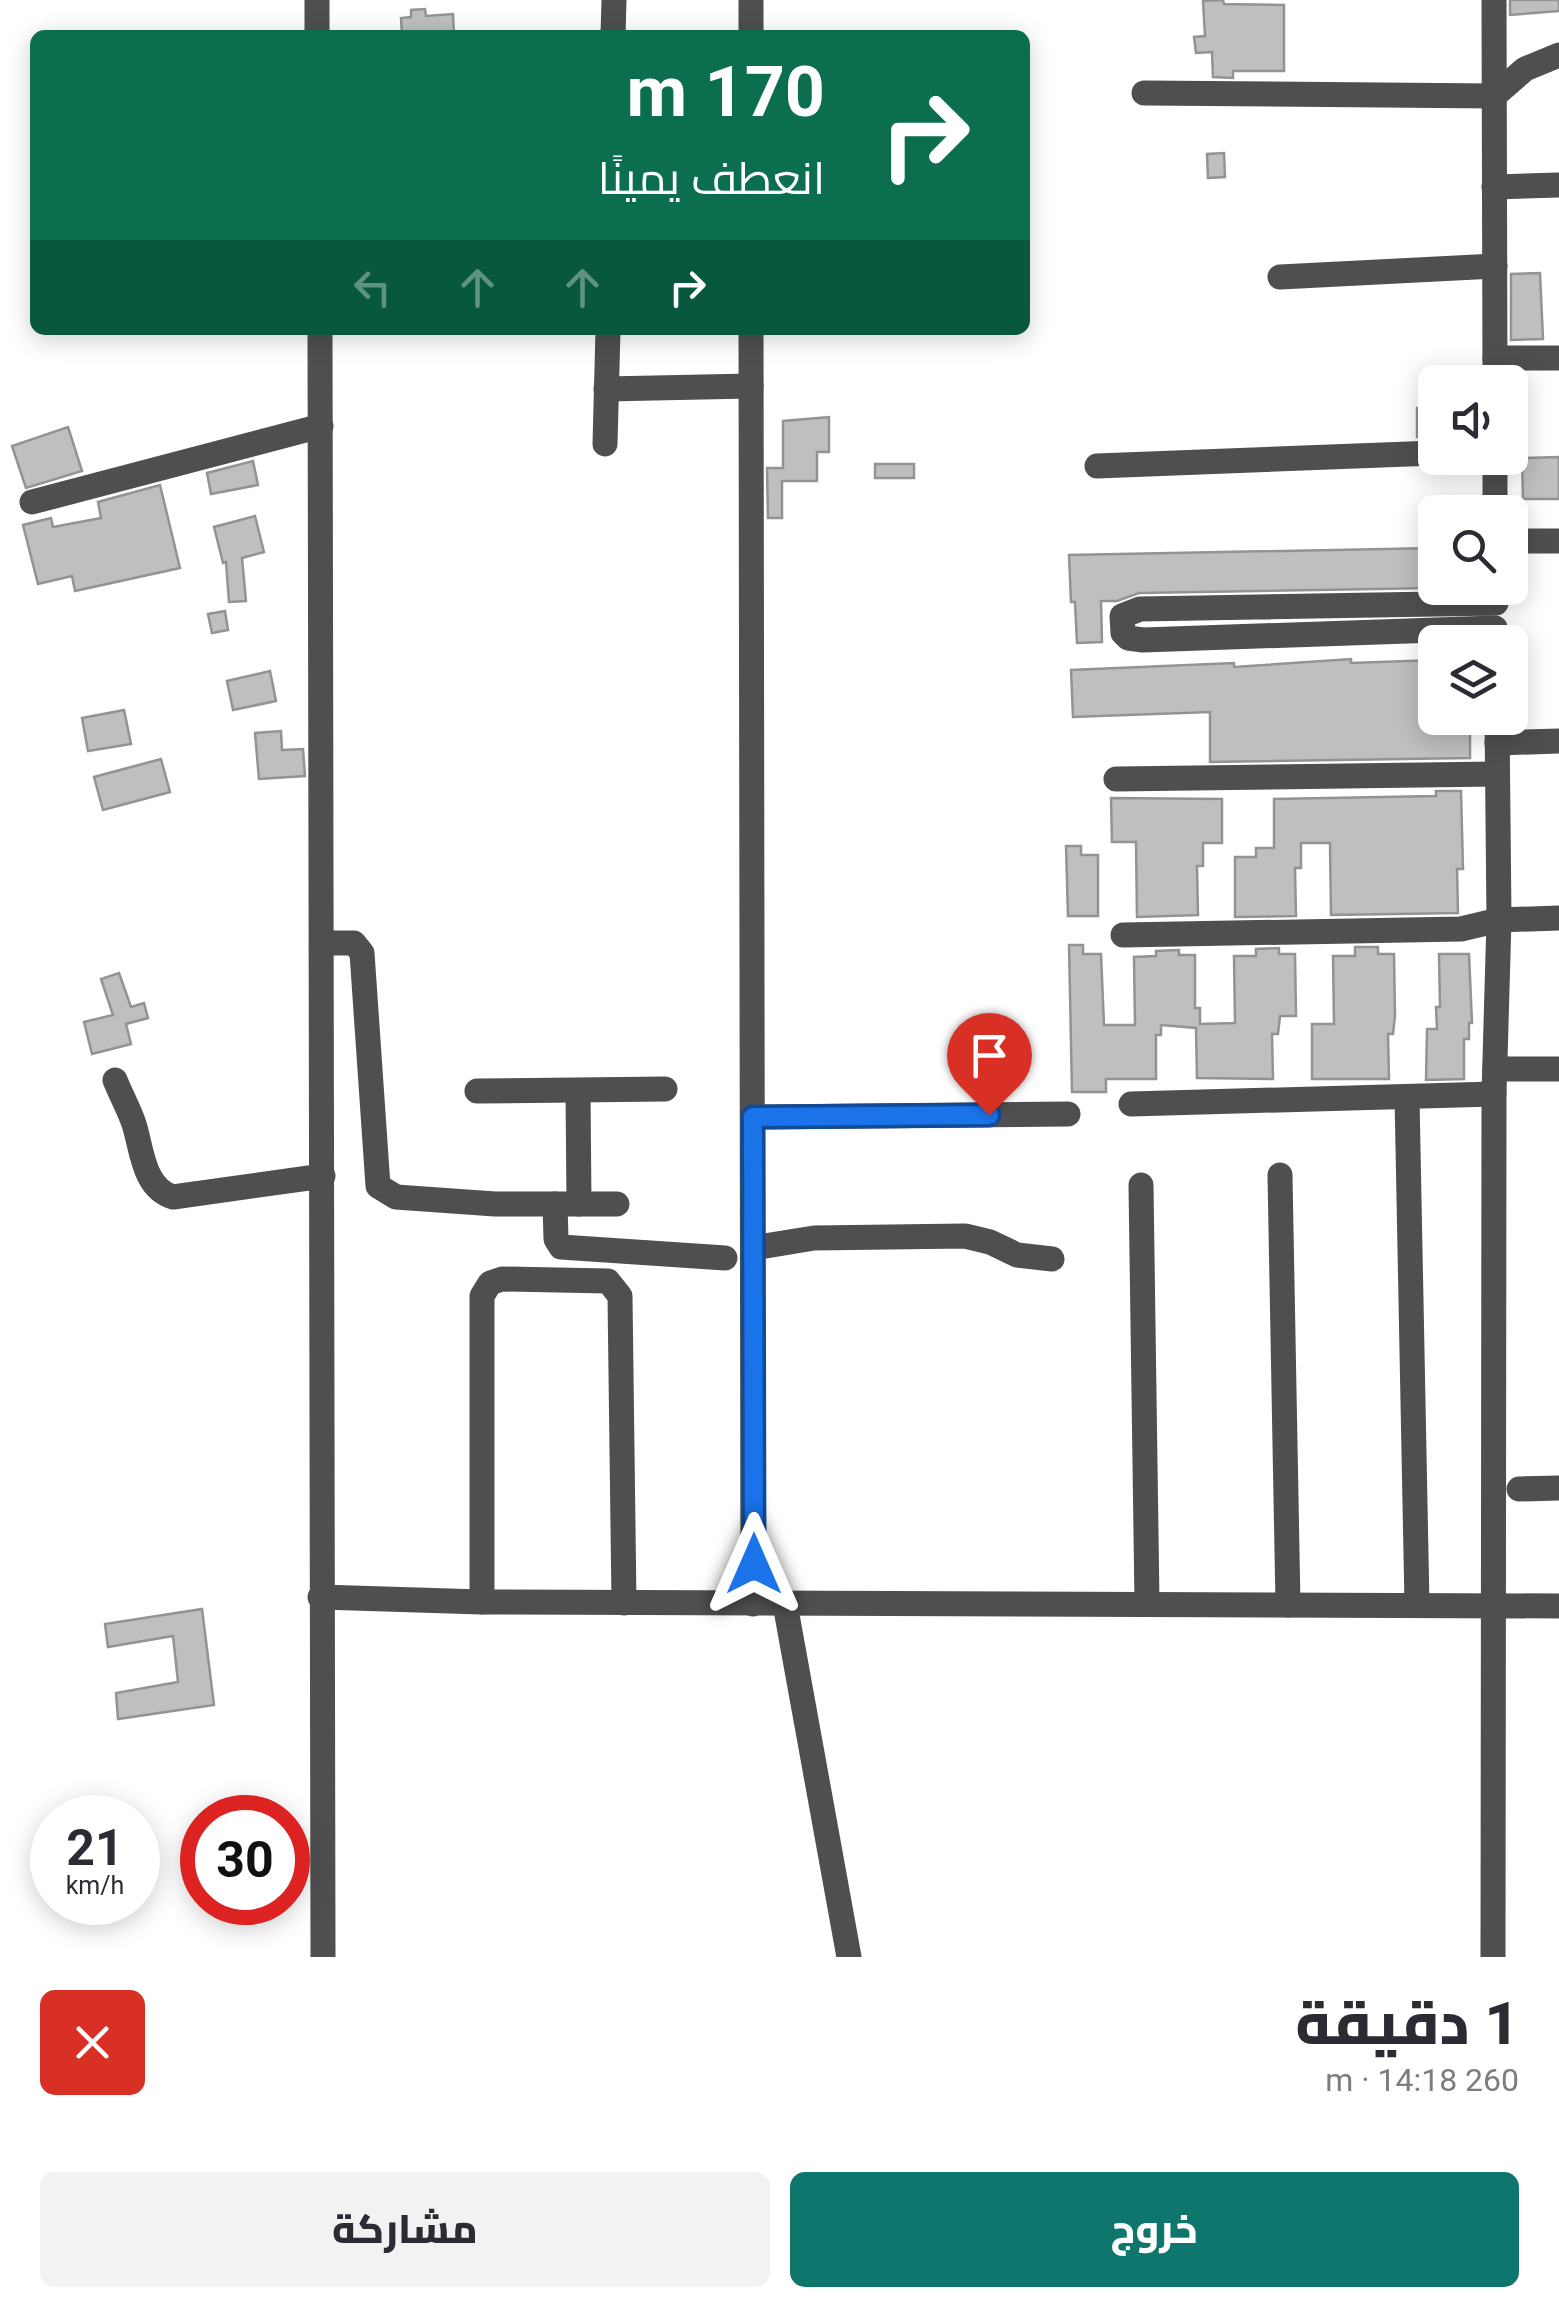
<!DOCTYPE html>
<html lang="ar">
<head>
<meta charset="utf-8">
<style>
	:root { --surface:#fff; --page:#f2f2f3; --text:#2b2b33; --muted:#7c7c81; --accent:#0f766e }
	body { margin:0; font-family:Roboto,Cairo,sans-serif; background:var(--page); color:var(--text); direction:rtl; height:100vh; display:flex; flex-direction:column; font-size:38px; white-space:nowrap }
	* { box-sizing:border-box; margin:0 }
	p { font-size:32px; color:var(--muted) }
	.icon { flex:none; width:55px; height:55px; fill:none; stroke:currentColor; stroke-width:2; stroke-linecap:round; stroke-linejoin:round }
	.map { position:relative; height:1957px; overflow:hidden; direction:ltr }
	.details { display:flex; flex-direction:column; background:var(--surface); flex:1 }
	.details>* { flex:none }
	.banner { position:absolute; left:30px; top:30px; width:1000px; height:305px; border-radius:15px; box-shadow:0 5px 25px #0003; direction:rtl; background:#0b6e4f; color:#fff; overflow:hidden }
	.buttons { position:absolute; left:1418px; top:365px; display:grid; gap:20px }
	.buttons a { display:grid; place-items:center; width:110px; height:110px; border-radius:15px; background:var(--surface); box-shadow:0 5px 25px #0003; font-size:50px }
	.speed { position:absolute; left:30px; top:1795px; display:flex; gap:20px; font-size:50px; font-weight:700; text-align:center }
	.speed>* { display:grid; place-content:center; width:130px; height:130px; border-radius:50%; background:var(--surface); box-shadow:0 5px 25px #0003; line-height:1 }
	.speed small { font-size:25px; font-weight:400 }
	.speed .limit { border:15px solid #d22; background:#fff; color:#111 }
	.pin { position:absolute; display:grid; place-items:center; width:85px; height:85px; color:#fff; margin:-102px -42px; border-radius:50% 50% 50% 0; rotate:-45deg; box-shadow:0 0 10px #0007 }
	.pin .icon { rotate:45deg }
	.me { position:absolute; width:110px; margin:-55px; rotate:0deg; stroke-linejoin:round; filter:drop-shadow(0 0 8px #0008) }
	.turn { display:flex; align-items:center; gap:35px; height:210px; padding:0 40px; font-size:45px }
	.turn .icon { width:130px; height:130px; stroke-width:2.5 }
	.turn b { display:block; font-size:70px; line-height:85px }
	.lanes { display:flex; align-items:center; height:95px; padding:0 40px; background:#0003; justify-content:center; gap:50px; direction:ltr }
	.lanes .off { opacity:.35 }
	.round { display:grid; place-items:center; flex:none; width:105px; height:105px; border-radius:15px; background:var(--page) }
	.summary { display:flex; align-items:center; justify-content:space-between; height:170px; padding:0 40px }
	h1 { font-size:60px; font-weight:800; line-height:75px }
	.cta { display:flex; gap:20px; margin-top:auto; padding:20px 40px }
	.cta a { flex:1; height:115px; border-radius:15px; background:var(--accent); color:#fff; font-size:40px; font-weight:800; line-height:115px; text-align:center }
	.cta a+a { background:var(--page); color:var(--text) }
	.map>svg:first-child { display:block }
</style>
</head>
<body>
<div class="map">
<svg width="1559" height="1957" viewBox="0 0 1559 1957">
	<rect width="100%" height="100%" fill="#fff"/>
	<g fill="#bfbfbf" stroke="#939393" stroke-width="2.5">
		<polygon points="1223,0 1224,4 1284,5 1284,71 1233,71 1233,78 1213,77 1212,52 1196,53 1194,37 1205,36 1203,1"/>
		<polygon points="1510,0 1559,0 1559,11 1510,15"/>
		<polygon points="425,9 426,16 453,14 454,35 402,35 401,18 411,17 411,10"/>
		<polygon points="1224,153 1225,177 1208,178 1207,154"/>
		<polygon points="1540,273 1543,339 1511,340 1511,274"/>
		<rect x="1417" y="408" width="18" height="29"/>
		<polygon points="829,417 829,452 817,452 817,481 782,481 782,518 768,518 767,468 783,468 783,421"/>
		<polygon points="68,427 82,471 26,488 12,446"/>
		<polygon points="1559,457 1559,499 1523,499 1522,458"/>
		<polygon points="253,461 258,485 211,494 207,473"/>
		<rect x="875" y="464" width="39" height="14"/>
		<polygon points="160,485 180,568 75,591 72,576 38,584 23,525 51,518 53,527 101,518 98,502"/>
		<polygon points="255,516 264,552 242,558 246,601 229,602 226,562 223,563 214,527"/>
		<polygon points="1435,548 1435,588 1139,593 1117,601 1101,601 1102,642 1077,643 1075,602 1071,602 1069,555"/>
		<polygon points="225,611 228,630 212,633 208,614"/>
		<polygon points="1351,659 1351,663 1435,660 1435,718 1470,718 1470,758 1210,762 1210,712 1073,717 1071,670 1234,663 1234,667"/>
		<polygon points="270,671 276,701 233,710 227,681"/>
		<polygon points="124,710 131,744 88,751 82,718"/>
		<polygon points="281,731 282,750 303,749 305,776 259,779 255,733"/>
		<polygon points="161,759 170,792 103,810 94,777"/>
		<polygon points="1436,791 1461,791 1463,869 1457,869 1458,913 1331,915 1330,843 1301,843 1301,868 1295,868 1296,916 1235,917 1235,857 1256,857 1256,848 1274,848 1274,799 1436,796"/>
		<polygon points="1111,798 1222,799 1222,843 1203,843 1203,866 1197,866 1198,915 1137,917 1136,842 1112,842"/>
		<polygon points="1066,846 1081,846 1081,855 1098,855 1098,916 1068,916"/>
		<polygon points="1069,945 1083,945 1083,954 1101,954 1104,1025 1135,1025 1134,957 1156,956 1156,951 1179,950 1179,955 1195,955 1195,1008 1200,1008 1200,1024 1235,1023 1234,956 1256,956 1256,949 1279,948 1279,954 1295,954 1296,1016 1280,1016 1278,1034 1272,1034 1273,1079 1197,1078 1196,1028 1161,1025 1161,1035 1156,1035 1156,1079 1106,1079 1106,1092 1072,1092"/>
		<polygon points="1355,947 1378,947 1378,954 1394,954 1395,1016 1393,1034 1388,1034 1389,1079 1312,1079 1312,1024 1334,1024 1333,956 1355,956"/>
		<polygon points="1439,954 1469,954 1472,1023 1469,1023 1469,1039 1464,1039 1464,1079 1426,1080 1427,1029 1437,1029 1436,1007 1440,1007"/>
		<polygon points="119,973 131,1007 144,1003 148,1018 126,1024 131,1044 92,1054 84,1022 113,1015 101,979"/>
		<polygon points="202,1609 214,1705 118,1719 116,1693 178,1682 173,1636 108,1647 105,1624"/>
	</g>
	<g fill="none" stroke-linecap="round" stroke-linejoin="round">
		<g stroke="#4f4f4f" stroke-width="25">
			<polyline points="317,0 317,35"/>
			<polyline points="751,0 751,35"/>
			<polyline points="1494,0 1495,382"/>
			<polyline points="613,35 614,0"/>
			<polyline points="1144,93 1494,96 1525,69 1559,55"/>
			<polyline points="1494,187 1559,185"/>
			<polyline points="1280,277 1495,266"/>
			<polyline points="320,330 323,1957"/>
			<polyline points="751,330 753,1604"/>
			<polyline points="1495,358 1559,358"/>
			<polyline points="606,389 751,386"/>
			<polyline points="605,444 608,330"/>
			<polyline points="1495,458 1495,512"/>
			<polyline points="1097,466 1435,453"/>
			<polyline points="32,502 321,426"/>
			<polyline points="1510,541 1559,541"/>
			<polyline points="1495,628 1143,640 1128,638 1123,633 1122,616 1140,609 1496,603"/>
			<polyline points="1497,743 1559,741"/>
			<polyline points="1116,779 1497,774"/>
			<polyline points="1123,935 1461,929 1499,920 1559,918"/>
			<polyline points="322,943 354,943 362,953 378,1186 396,1197 495,1204 617,1204"/>
			<polyline points="1495,1069 1559,1069"/>
			<path d="M115,1080c6,15 14,29 19,44 8,25 9,64 39,73l150,-21"/>
			<polyline points="477,1091 665,1089"/>
			<polyline points="578,1091 579,1204"/>
			<polyline points="1407,1097 1417,1605"/>
			<polyline points="1131,1104 1494,1094"/>
			<polyline points="753,1117 1068,1114"/>
			<polyline points="1280,1175 1288,1605"/>
			<polyline points="1141,1185 1147,1603"/>
			<polyline points="555,1204 556,1239 561,1247 725,1258"/>
			<polyline points="753,1248 814,1238 965,1236 990,1242 1017,1255 1052,1259"/>
			<polyline points="1519,1489 1559,1488"/>
			<polyline points="320,1597 482,1602 1559,1606"/>
			<polyline points="482,1602 482,1296 490,1283 502,1279 608,1281 620,1296 624,1603"/>
			<polyline points="785,1604 849,1957"/>
			<polyline points="1493,1957 1494,1094 1499,920 1497,718"/>
		</g>
	</g>
	<g fill="none" stroke-linecap="round" stroke-linejoin="round">
		<defs>
			<polyline id="route" points="754,1564 753,1117 989,1115"/>
		</defs>
		<use href="#route" stroke="#114b97" stroke-width="25"/>
		<use href="#route" stroke="#1a73e8" stroke-width="18"/>
	</g>
</svg>
<div class="buttons">
<a><svg class="icon" aria-label="sound" viewBox="0 0 24 24"><path d="M4 9h4l5-4v14l-5-4H4zM17 9q2 3 0 6"/></svg></a>
<a><svg class="icon" aria-label="search" viewBox="0 0 24 24"><circle cx="10" cy="10" r="6"/><path d="M15 15l6 6"/></svg></a>
<a><svg class="icon" aria-label="layers" viewBox="0 0 24 24"><path d="M12 4l9 5-9 5-9-5zM3 14l9 5 9-5"/></svg></a>
</div>
<div class="speed"><div>21<small>km/h</small></div><div class="limit">30</div></div>
<div class="pin" style="left:989px;top:1115px;background:#d93025"><svg class="icon" aria-label="arrive" viewBox="0 0 24 24"><path d="M6 21V4h12l-3 4 3 4H6"/></svg></div>
<svg class="me" style="left:754px;top:1564px" viewBox="-20 -20 40 40"><path d="M0-17L14 15 0 8-14 15z" fill="#1a73e8" stroke="#fff" stroke-width="4"/></svg>
<div class="banner">
<div class="turn"><svg class="icon" aria-label="right" viewBox="0 0 24 24"><path d="M7 20v-9h11M14 6l5 5-5 5"/></svg><div><b>170 m</b>انعطف يمينًا</div></div>
<div class="lanes"><svg class="icon off" aria-label="left" viewBox="0 0 24 24"><path d="M17 20v-9H6M10 6l-5 5 5 5"/></svg><svg class="icon off" aria-label="ahead" viewBox="0 0 24 24"><path d="M12 20V5M6 11l6-6 6 6"/></svg><svg class="icon off" aria-label="ahead" viewBox="0 0 24 24"><path d="M12 20V5M6 11l6-6 6 6"/></svg><svg class="icon" aria-label="right" viewBox="0 0 24 24"><path d="M7 20v-9h11M14 6l5 5-5 5"/></svg></div>
</div>
</div>
<section class="details">
<div class="summary"><div><h1>1 دقيقة</h1><p>260 m · 14:18</p></div><a class="round" style="background:#d93025;color:#fff"><svg class="icon" aria-label="close" viewBox="0 0 24 24"><path d="M6 6l12 12M18 6L6 18"/></svg></a></div>
<div class="cta"><a>خروج</a><a>مشاركة</a></div>
</section>
</body>
</html>
